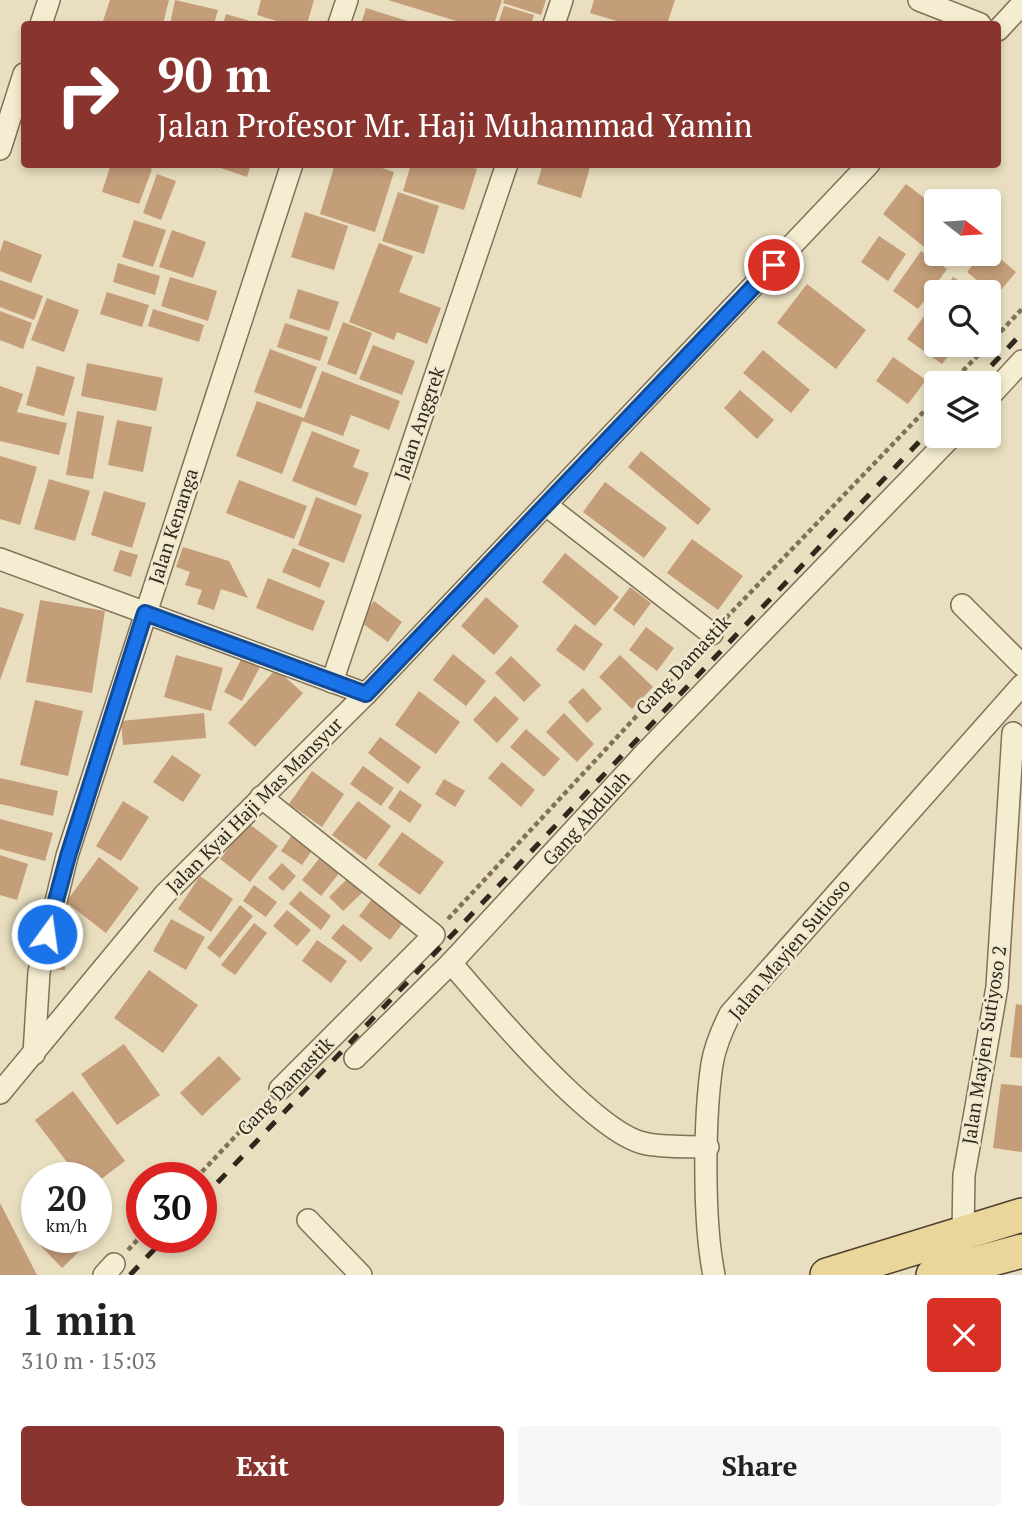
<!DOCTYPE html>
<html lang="en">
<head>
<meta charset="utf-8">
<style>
	:root { --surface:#fff; --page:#f6f6f6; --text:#202124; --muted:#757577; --accent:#8a342f }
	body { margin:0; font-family:"PT Serif",serif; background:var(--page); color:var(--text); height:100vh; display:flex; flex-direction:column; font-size:26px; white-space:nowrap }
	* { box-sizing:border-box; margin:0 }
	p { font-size:23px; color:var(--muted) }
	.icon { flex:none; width:38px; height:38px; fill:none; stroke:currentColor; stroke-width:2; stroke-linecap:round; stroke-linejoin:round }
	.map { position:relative; height:1275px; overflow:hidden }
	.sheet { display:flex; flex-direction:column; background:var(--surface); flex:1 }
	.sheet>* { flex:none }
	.banner { position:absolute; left:21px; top:21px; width:980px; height:147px; border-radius:7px; box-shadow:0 4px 10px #0003; background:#8a342f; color:#fff; overflow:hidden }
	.needle { width:46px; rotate:107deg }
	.fabs { position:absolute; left:924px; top:189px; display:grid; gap:14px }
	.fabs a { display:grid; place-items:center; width:77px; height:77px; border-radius:7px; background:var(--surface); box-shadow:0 4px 10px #0003; font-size:35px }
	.speed { position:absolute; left:21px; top:1162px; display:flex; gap:14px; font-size:35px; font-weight:700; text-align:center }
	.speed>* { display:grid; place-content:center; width:91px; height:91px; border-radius:50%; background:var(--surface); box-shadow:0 4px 10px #0003; line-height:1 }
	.speed small { font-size:18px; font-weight:400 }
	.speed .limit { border:10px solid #d22; background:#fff; color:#111 }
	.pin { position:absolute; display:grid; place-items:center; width:60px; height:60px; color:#fff; margin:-30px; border:4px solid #fff; border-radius:50%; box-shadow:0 2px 7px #0007 }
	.me { position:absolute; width:77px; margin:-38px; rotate:14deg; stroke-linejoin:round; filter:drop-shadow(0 0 5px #0008) }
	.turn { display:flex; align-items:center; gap:24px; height:147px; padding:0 21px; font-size:32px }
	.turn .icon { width:91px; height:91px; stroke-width:2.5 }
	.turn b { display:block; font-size:49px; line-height:60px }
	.round { display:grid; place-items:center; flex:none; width:74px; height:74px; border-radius:7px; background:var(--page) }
	.head { display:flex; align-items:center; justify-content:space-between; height:119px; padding:0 21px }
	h1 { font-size:42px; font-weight:700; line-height:52px }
	.cta { display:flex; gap:14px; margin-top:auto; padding:14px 21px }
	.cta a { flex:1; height:80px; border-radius:7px; background:var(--accent); color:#fff; font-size:28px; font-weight:700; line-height:80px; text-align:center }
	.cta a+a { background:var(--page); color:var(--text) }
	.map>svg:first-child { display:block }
</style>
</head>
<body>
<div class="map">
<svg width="1022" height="1275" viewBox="0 0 1022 1275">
	<rect width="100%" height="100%" fill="#e9dfc0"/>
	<g fill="#c49d79">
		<polygon points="110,0 169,0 163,24 102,24"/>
		<polygon points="175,0 218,10 214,24 170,24"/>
		<polygon points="261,0 314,0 307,24 287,24 257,15"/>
		<polygon points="388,0 502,0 494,24 466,24"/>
		<polygon points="504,0 546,0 541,15 503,3"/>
		<polygon points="594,0 675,0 667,24 627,24 590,13"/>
		<polygon points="504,6 534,15 531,24 498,24"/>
		<polygon points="366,8 417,24 361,24"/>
		<polygon points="226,14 260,24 223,24"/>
		<polygon points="111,164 139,164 152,169 139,204 102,192"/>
		<polygon points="209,164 251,164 247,177"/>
		<polygon points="335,164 370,164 394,172 375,232 320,214"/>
		<polygon points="411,164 461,164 477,169 464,210 403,191"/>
		<polygon points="543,164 591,164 581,198 537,184"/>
		<polygon points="157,174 176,181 161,220 143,213"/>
		<polygon points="906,184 936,207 936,239 928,250 883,214"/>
		<polygon points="398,192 439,206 424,254 382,241"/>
		<polygon points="305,212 348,226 334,270 291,257"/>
		<polygon points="134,220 166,230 153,267 122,257"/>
		<polygon points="172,230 206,242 193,278 159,267"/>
		<polygon points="879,236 906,254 888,281 861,262"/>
		<polygon points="4,240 42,255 31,283 0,271 0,252"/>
		<polygon points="379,243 413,256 399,292 441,308 427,344 397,332 394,340 349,322"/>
		<polygon points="989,249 1016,272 996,296 967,272 982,254 989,254"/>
		<polygon points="921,251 947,269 918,309 893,291"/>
		<polygon points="939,254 963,254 956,265"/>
		<polygon points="118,263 160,276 155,295 113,282"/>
		<polygon points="170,277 217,291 208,321 161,306"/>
		<polygon points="953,277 977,292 943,292"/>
		<polygon points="0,280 43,296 34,320 0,307"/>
		<polygon points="807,284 866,330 836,369 777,323"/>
		<polygon points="298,289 339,302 329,331 289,318"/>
		<polygon points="107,292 149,305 142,327 100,314"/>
		<polygon points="47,298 79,310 64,352 31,340"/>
		<polygon points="153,309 204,325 199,342 148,326"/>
		<polygon points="0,311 32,323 23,349 0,340"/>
		<polygon points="925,315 936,322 936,345 957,345 942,364 907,339"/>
		<polygon points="343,322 372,333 356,375 327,364"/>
		<polygon points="285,323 328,337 320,361 277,347"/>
		<polygon points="373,345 415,361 402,395 359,379"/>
		<polygon points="270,349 317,367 301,409 254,392"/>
		<polygon points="763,350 810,390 791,413 743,373"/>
		<polygon points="893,357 926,380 908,404 876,381"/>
		<polygon points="87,363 163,378 156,411 81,396"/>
		<polygon points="37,366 75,377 64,416 26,405"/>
		<polygon points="322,371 400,401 389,430 351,415 343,436 302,421 282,474 236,456 257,401 304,418"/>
		<polygon points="0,386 23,394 17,412 67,423 59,455 0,441"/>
		<polygon points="740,390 774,420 757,439 724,408"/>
		<polygon points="77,411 104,416 93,479 66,475"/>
		<polygon points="117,420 152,427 143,472 108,465"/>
		<polygon points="312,431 360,450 353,467 369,473 356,506 292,481"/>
		<polygon points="641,451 711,509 698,525 628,467"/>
		<polygon points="0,456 37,467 20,525 0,519"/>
		<polygon points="49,479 90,491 75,541 34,529"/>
		<polygon points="239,480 307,506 294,539 226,513"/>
		<polygon points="605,482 667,528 644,558 583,512"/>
		<polygon points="104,491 146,503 132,548 91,535"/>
		<polygon points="316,497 362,515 344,563 298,545"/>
		<polygon points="692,539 743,576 718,610 667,573"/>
		<polygon points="183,547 229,561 248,598 221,589 214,610 197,604 202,590 185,585 190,572 176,567"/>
		<polygon points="293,548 330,563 320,588 282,572"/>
		<polygon points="120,550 138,555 131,577 113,571"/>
		<polygon points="565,553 619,597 595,626 542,582"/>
		<polygon points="268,578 325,601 313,631 256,608"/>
		<polygon points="630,587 651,603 634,626 613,610"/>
		<polygon points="486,597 519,626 494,655 461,626"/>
		<polygon points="40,600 105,611 92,693 26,682"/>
		<polygon points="374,601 402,622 388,642 359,621"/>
		<polygon points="0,607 24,614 0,680"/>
		<polygon points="575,624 603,644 584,671 556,650"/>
		<polygon points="646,627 674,648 657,671 629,650"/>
		<polygon points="453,654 486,681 466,706 433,680"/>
		<polygon points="176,655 223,668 211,711 164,697"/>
		<polygon points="620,655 653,687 632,709 599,677"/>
		<polygon points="243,656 261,665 242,701 224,692"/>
		<polygon points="511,656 541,685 524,702 495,673"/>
		<polygon points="276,669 303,693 255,747 228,723"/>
		<polygon points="583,688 602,709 587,723 568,702"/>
		<polygon points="419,691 460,722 436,754 395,725"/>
		<polygon points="495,696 519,719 497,743 473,720"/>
		<polygon points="35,700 83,711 68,776 20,765"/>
		<polygon points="204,713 206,738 123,745 121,721"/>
		<polygon points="564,713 594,744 577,762 546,732"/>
		<polygon points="526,729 560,759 544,777 510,747"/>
		<polygon points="380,737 421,767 408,784 368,753"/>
		<polygon points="172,755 201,775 183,802 153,782"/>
		<polygon points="502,762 535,790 521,807 488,778"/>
		<polygon points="363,766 394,788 381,806 350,784"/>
		<polygon points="312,771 344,794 322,827 289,804"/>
		<polygon points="0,778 58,791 53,816 0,804"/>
		<polygon points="444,779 465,791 455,807 435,794"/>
		<polygon points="400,790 422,805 410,823 388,808"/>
		<polygon points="123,801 149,817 121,861 96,846"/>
		<polygon points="358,801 391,826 366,860 332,835"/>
		<polygon points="0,819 53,833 45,861 0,849"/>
		<polygon points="248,823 278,846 250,882 220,859"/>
		<polygon points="402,832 444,862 420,895 378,865"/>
		<polygon points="292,835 313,849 302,865 281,851"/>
		<polygon points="0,855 28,864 17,900 0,895"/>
		<polygon points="322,855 341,871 321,896 302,880"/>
		<polygon points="99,857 139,888 106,933 66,902"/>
		<polygon points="282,863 296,876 283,891 268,878"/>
		<polygon points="200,876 233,899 211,932 178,909"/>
		<polygon points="350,876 364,891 343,911 329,897"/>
		<polygon points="254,885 277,902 266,917 243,901"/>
		<polygon points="300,891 331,916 321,930 289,904"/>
		<polygon points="372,899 403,923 390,940 359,916"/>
		<polygon points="240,905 253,916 220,958 207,948"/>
		<polygon points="287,910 311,930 297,946 273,926"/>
		<polygon points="171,919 205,937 186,970 153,951"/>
		<polygon points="254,923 267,933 235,975 221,965"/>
		<polygon points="343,924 373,948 361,962 331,938"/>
		<polygon points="317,940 347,961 331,983 302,961"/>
		<polygon points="49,946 66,947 65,970 48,969"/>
		<polygon points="149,970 198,1005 163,1053 114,1018"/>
		<polygon points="1016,1004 1022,1005 1022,1058 1010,1057"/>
		<polygon points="124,1044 160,1095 117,1125 81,1074"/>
		<polygon points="219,1056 241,1079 202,1116 180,1093"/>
		<polygon points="1001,1084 1022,1086 1022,1152 993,1148"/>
		<polygon points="73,1091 125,1161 96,1183 96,1178 79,1178 35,1120"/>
		<polygon points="0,1203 37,1275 0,1275"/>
		<polygon points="47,1237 89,1237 91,1240 62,1268 40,1245"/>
	</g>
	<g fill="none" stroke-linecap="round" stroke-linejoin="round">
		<defs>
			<g id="minor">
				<polyline points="919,0 980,24"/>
				<polyline points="41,24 49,0"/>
				<polyline points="339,24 347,0"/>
				<polyline points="554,24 562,0"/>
				<polyline points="998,30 1022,4"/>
				<polyline points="0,149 24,74"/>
				<polyline points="989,397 1022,361"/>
				<polyline points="546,505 712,634"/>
				<polyline points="0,559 366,694"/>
				<polyline points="962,605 1022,665"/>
				<polyline points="332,682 507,164"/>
				<polyline points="261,797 434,935 280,1089"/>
				<polyline points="34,1054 39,972 67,856 292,164"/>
				<polyline points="355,1058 451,963"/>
				<polyline points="0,1093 165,894 366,694 869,164"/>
				<path d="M708,1147c-21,-1 -45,1 -65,-4 -50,-12 -156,-138 -192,-180l196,-212 305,-315"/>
				<polyline points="308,1220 361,1275"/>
				<polyline points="963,1231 964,1175 997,987 1013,733"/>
				<polyline points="104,1275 114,1264"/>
				<path d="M714,1275c-11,-54 -10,-156 -2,-211 3,-18 10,-34 18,-50l292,-329"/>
			</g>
			<g id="primary">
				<polyline points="827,1275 1022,1215"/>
				<polyline points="933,1275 1022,1251"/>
			</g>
		</defs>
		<use href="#minor" stroke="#80715a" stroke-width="24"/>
		<use href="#primary" stroke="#4e3f2e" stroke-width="36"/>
		<g stroke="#80715a" stroke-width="4.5" stroke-dasharray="5 3.5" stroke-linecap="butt">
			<polyline points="989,344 1022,309"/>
			<polyline points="951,383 988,345"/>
			<polyline points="726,618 936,399"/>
			<polyline points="448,919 697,651"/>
			<polyline points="196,1178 265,1105"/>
			<polyline points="128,1250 142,1235"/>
		</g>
		<use href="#minor" stroke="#f5edd2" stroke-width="21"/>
		<use href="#primary" stroke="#ead69a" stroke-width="33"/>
		<g stroke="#31281d" stroke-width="5" stroke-dasharray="12 12" stroke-linecap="butt">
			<polyline points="975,383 1022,333"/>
			<polyline points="201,1200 936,424"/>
			<polyline points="130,1275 166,1237"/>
		</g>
	</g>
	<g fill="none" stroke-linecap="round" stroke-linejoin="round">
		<defs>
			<polyline id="route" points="47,934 68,856 145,613 366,694 774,265"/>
		</defs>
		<use href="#route" stroke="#114b97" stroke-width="18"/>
		<use href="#route" stroke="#1a73e8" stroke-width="12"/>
	</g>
	<g text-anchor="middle" stroke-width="5" stroke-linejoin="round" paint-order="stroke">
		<g font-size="19" fill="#31281d" stroke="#f1e9cf">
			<text transform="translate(419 423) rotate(-71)" y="7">Jalan Anggrek</text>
			<text transform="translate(173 526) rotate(-72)" y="7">Jalan Kenanga</text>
			<text transform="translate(683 665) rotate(-47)" y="7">Gang Damastik</text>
			<text transform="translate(254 805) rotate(-45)" y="7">Jalan Kyai Haji Mas Mansyur</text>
			<text transform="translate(586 818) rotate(-48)" y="7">Gang Abdulah</text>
			<text transform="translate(789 949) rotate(-50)" y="7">Jalan Mayjen Sutioso</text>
			<text transform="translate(984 1045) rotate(-81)" y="7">Jalan Mayjen Sutiyoso 2</text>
			<text transform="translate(285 1086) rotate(-46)" y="7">Gang Damastik</text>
		</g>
	</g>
</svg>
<div class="fabs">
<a><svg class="needle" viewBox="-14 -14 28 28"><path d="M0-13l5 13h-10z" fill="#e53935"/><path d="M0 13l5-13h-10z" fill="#757577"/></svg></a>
<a><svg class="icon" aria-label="search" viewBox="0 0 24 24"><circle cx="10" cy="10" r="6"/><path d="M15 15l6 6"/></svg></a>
<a><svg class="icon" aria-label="layers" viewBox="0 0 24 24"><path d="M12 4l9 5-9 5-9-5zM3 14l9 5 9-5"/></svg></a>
</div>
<div class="speed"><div>20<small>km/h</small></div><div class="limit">30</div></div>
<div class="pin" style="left:774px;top:265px;background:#d93025"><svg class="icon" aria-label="arrive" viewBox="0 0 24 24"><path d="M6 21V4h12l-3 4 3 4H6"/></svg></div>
<svg class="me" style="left:47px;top:934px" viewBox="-20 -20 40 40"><circle r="17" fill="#1a73e8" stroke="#fff" stroke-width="3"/><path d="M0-11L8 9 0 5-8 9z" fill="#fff"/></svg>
<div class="banner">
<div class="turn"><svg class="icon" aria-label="right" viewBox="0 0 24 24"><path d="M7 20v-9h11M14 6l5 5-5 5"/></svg><div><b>90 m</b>Jalan Profesor Mr. Haji Muhammad Yamin</div></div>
</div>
</div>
<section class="sheet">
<div class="head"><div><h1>1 min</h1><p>310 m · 15:03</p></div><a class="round" style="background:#d93025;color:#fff"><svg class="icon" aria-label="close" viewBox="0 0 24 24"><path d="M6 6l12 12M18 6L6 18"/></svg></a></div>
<div class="cta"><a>Exit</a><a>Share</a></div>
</section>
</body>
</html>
